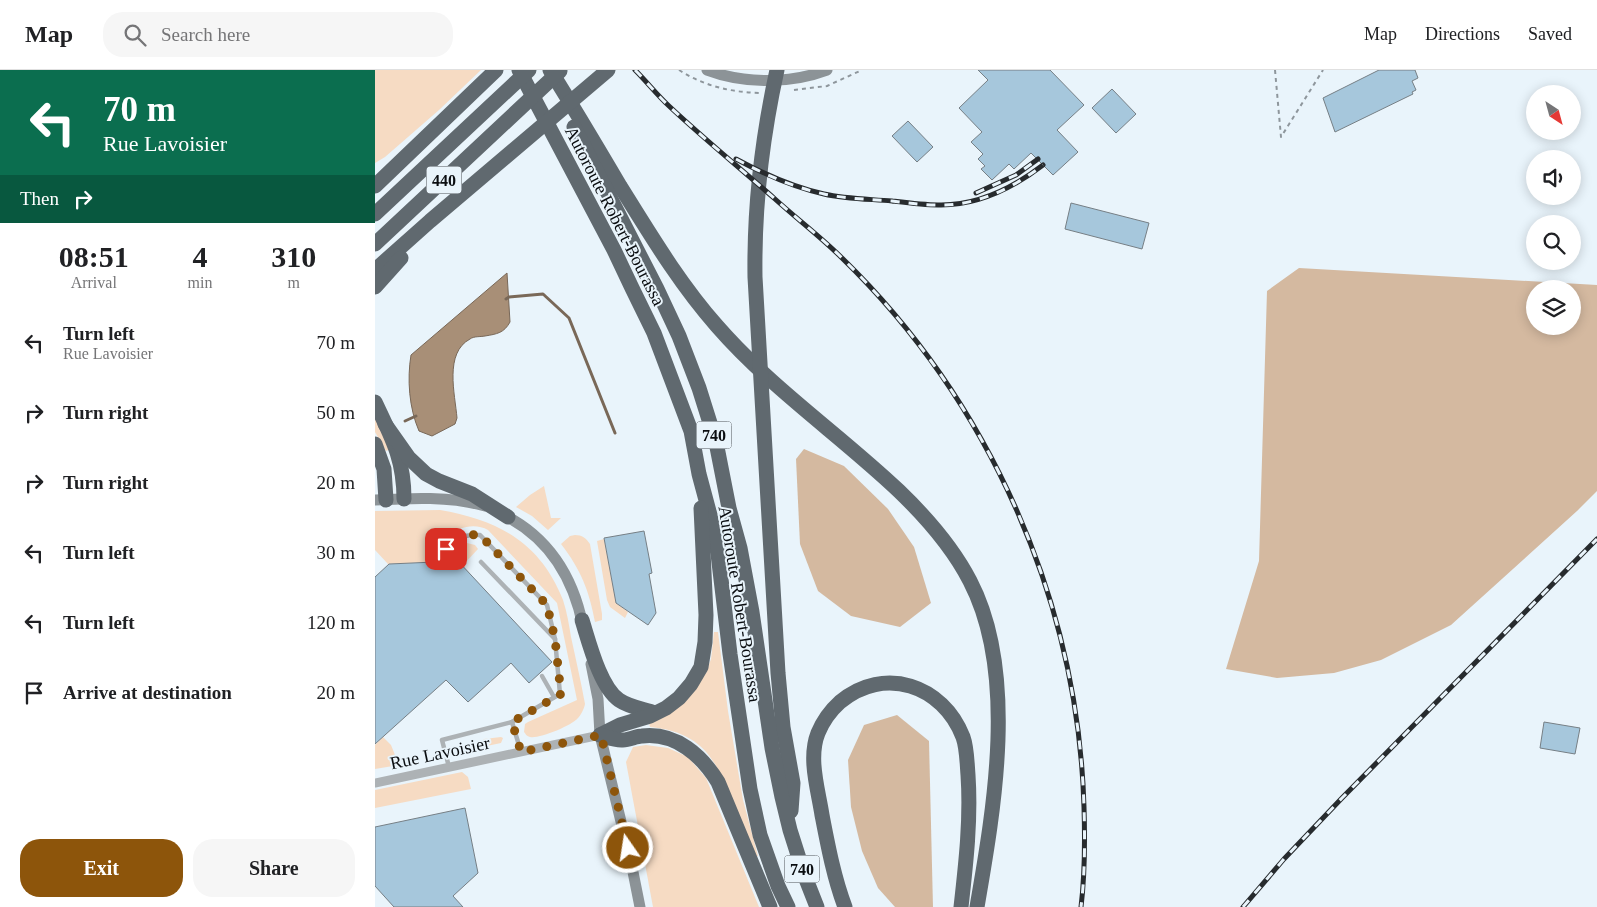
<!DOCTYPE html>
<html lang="en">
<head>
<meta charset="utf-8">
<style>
	:root { --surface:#fff; --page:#f6f6f6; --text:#202124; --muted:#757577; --line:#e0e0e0; --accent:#8d550b }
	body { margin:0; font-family:"Times New Roman",serif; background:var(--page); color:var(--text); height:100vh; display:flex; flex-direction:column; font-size:19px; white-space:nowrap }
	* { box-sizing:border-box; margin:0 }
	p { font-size:16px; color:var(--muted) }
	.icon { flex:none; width:28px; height:28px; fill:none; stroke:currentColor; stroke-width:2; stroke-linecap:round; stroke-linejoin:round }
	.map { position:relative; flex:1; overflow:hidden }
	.details { display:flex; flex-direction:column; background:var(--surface); width:375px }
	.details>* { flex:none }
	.guide { background:#0b6e4f; color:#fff; overflow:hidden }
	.needle { width:32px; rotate:144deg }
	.tools { position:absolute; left:1151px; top:15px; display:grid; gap:10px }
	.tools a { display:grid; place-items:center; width:55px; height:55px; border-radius:50%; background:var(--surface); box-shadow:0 2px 12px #0003; font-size:25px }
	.pin { position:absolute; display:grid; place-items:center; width:42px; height:42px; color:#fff; margin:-21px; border-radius:10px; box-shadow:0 2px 8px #0006 }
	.me { position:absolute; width:55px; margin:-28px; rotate:347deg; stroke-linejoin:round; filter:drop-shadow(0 0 4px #0008) }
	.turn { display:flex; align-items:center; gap:18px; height:105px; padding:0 20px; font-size:22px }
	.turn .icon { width:65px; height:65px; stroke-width:2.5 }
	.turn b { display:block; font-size:35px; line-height:42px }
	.then { display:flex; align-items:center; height:48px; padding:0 20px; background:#0003; gap:10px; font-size:19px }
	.eta { display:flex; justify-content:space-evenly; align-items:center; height:85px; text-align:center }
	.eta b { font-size:30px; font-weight:700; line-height:35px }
	.action { display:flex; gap:10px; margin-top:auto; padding:10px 20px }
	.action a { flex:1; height:58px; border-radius:20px; background:var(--accent); color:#fff; font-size:20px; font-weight:700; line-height:58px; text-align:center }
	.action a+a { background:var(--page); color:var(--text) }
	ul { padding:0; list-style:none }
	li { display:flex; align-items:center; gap:15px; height:70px; padding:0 20px }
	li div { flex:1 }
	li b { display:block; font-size:19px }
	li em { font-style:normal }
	header { display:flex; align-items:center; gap:30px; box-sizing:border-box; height:70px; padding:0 25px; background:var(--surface); border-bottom:1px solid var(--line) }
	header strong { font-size:24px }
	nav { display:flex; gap:28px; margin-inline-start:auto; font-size:18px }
	.search { width:350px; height:45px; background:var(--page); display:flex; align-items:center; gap:12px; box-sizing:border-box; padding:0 18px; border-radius:20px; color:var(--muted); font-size:19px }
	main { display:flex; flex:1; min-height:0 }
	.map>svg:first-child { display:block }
</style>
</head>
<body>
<header>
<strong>Map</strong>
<div class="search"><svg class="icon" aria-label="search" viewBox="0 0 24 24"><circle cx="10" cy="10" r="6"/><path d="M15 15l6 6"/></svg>Search here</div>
<nav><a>Map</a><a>Directions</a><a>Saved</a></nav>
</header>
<main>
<section class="details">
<div class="guide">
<div class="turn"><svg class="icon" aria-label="left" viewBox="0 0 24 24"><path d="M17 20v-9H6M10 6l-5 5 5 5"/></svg><div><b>70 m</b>Rue Lavoisier</div></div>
<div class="then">Then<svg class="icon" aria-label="right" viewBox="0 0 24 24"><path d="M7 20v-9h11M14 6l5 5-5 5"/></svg></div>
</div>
<div class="eta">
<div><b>08:51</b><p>Arrival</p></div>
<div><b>4</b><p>min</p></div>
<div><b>310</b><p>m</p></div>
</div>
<ul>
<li><svg class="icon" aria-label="left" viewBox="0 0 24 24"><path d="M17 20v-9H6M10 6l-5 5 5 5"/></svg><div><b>Turn left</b><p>Rue Lavoisier</p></div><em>70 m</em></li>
<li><svg class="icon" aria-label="right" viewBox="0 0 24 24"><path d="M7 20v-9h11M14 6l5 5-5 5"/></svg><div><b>Turn right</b></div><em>50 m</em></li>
<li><svg class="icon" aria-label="right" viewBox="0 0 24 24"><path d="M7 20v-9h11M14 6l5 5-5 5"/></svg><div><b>Turn right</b></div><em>20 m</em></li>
<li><svg class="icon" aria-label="left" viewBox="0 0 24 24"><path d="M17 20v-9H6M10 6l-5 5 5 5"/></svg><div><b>Turn left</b></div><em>30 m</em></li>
<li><svg class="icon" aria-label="left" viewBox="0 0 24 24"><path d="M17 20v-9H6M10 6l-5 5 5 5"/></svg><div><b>Turn left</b></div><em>120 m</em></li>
<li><svg class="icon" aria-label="arrive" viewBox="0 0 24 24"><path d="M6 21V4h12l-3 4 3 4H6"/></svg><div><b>Arrive at destination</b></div><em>20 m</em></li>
</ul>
<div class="action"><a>Exit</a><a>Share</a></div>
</section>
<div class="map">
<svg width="1222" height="837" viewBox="0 0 1222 837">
	<rect width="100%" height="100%" fill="#e9f4fb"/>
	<g fill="#f6dbc3">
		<polygon points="0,0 106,0 64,40 10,87 0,93"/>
		<polygon points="0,343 16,379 11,381 0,362"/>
		<polygon points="169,416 176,448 186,448 173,460 157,446 141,437 155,425"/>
		<path d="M65,440c58,10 100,32 123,90 4,12 6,25 8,37 5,23 10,45 14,67 -1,5 -4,11 -7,14 -7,8 -39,21 -48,19 -4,-1 -4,-3 -6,-5l1,-8 3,-2 49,-22 -20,-97 -69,-73c-21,-12 -56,7 -52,32l-48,2 -13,-14v-39z"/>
		<path d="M200,465c7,0 11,3 15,9l12,70v6l-7,2c-6,-32 -14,-52 -34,-78l9,-8z"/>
		<polygon points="229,469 241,533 253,542 250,548 235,537 232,530 222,471"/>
		<polygon points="92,473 100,475 103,479 87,496 78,492 83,479"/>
		<path d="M339,562h4l10,79 15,89 15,56 -4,2c-7,-18 -14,-36 -21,-55 -17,-44 -31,-71 -83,-76l-1,-4 57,-50 5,-14z"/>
		<polygon points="8,667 16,675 24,695 0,699 0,675"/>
		<polygon points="126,667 128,668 126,673 107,677 105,674 109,669"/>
		<polygon points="271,675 293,678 313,687 331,708 384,837 278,837 251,692 258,677"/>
		<polygon points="87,702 93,707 96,719 0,738 0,720"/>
	</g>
	<g fill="#d4b9a0" fill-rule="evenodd">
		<path d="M924,198l298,17v206l-20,20 -126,114 -70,35 -47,13 -57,5 -51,-9 33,-108 8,-270zM1160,219h38v37h-38z"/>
		<polygon points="429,379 469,396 513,439 539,477 556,533 525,557 476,546 443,521 425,474 421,389"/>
		<polygon points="522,645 554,671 558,837 520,837 503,818 487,781 476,737 473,690 489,655"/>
	</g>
	<path fill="#a88f77" stroke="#796858" d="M132,203l3,49c-6,11 -13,12 -25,14 -5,1 -11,0 -15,3 -26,14 -15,55 -13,79l-2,6 -23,12 -13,-5c-10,-23 -12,-52 -8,-76z"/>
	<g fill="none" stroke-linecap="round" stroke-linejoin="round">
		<g stroke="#796858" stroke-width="3">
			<polyline points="131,229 134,227 168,224 194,248 240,363"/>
			<polyline points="30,351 41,346"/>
		</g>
	</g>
	<g fill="#a6c7dc" stroke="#767f85">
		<polygon points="603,0 675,0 709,35 682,60 703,82 678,105 656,83 639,99 634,94 617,110 606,99 610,96 603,89 608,84 596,72 607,62 584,38 613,10"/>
		<polygon points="1004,0 1040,0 1043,8 1037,11 1041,20 1037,22 1038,24 960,62 948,28"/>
		<polygon points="737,19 761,44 741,63 717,38"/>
		<polygon points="533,51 558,77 542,92 517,66"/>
		<polygon points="696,133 774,153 767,179 690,159"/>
		<polygon points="269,461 277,503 274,504 281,543 273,555 241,533 229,468"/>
		<polygon points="83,491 177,592 154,613 136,593 93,632 71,610 0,674 0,507 14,494"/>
		<polygon points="1169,652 1205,658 1200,684 1165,678"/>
		<polygon points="90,738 103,803 78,826 88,837 19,837 0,816 0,757"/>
	</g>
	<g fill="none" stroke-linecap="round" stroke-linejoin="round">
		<g stroke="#8e969c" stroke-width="2" stroke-dasharray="4 4" stroke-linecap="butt">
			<path d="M304,0c25,16 51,22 80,23"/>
			<polyline points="900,0 906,67 948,0"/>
			<polyline points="419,20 452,16 487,0"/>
		</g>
		<g stroke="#adb2b5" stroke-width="4.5">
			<path d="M68,487c6,-18 19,-23 37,-22l67,70 8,34 5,55 -48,28"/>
			<polyline points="106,492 180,569"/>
			<polyline points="167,606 179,627"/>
			<polyline points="74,697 67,670 137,652 146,682"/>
		</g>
		<polyline stroke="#adb2b5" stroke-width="9" points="0,713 225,665"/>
		<g stroke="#8c9397" stroke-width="11">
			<path d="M332,0c37,14 83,14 120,0"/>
			<path d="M0,430c36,-2 75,-4 110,6"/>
			<path d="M127,444c47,23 71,62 81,112"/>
			<polyline points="216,594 223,629 225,665 257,797 265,837"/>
		</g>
		<g stroke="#60696f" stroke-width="15">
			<polyline points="144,0 239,180 257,218 279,263 316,361 324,404 335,445 343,484 355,584 375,719 385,765 403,816 413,837"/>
			<path d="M175,0c24,38 47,77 70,116 30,48 59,97 97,140 54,62 123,109 182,165 27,26 54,57 71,90 48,92 24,228 7,326"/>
			<path d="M402,0c-15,68 -23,137 -22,207l23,396 5,54 10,56 -2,28"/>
			<polyline points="199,57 282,219 304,266 324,318 341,372 354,438 365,478 377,542 397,678 407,727 415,760 429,804 442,837"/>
			<polyline points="0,116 121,0"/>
			<polyline points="0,144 154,0"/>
			<polyline points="0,174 185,1"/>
			<polyline points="0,200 55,151 233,0"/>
			<polyline points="0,217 26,188"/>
			<path d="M0,332c17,36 29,57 29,97"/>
			<polyline points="10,354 34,388 51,404 64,411 97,424 133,447"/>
			<polyline points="0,374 9,399 11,430"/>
			<path d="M207,550c7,22 18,67 37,80 10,7 24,9 36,13"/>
			<polyline points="225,665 245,655 275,646 291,638 304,628 316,614 326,597 330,572 331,545 326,438"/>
			<path d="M225,665c7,2 16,6 23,5 7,0 13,-4 19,-4 34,-4 60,20 76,46l52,125"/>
			<path d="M470,837c-11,-29 -17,-61 -23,-92 -4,-26 -14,-57 -4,-82 5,-12 12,-22 22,-31 44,-37 103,-17 123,35 4,11 4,26 5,38 3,44 -2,88 -7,132"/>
		</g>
		<defs>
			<g id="rail">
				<path d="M260,0c12,12 22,25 34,36 34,32 71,62 106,93 22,20 46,38 67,59 148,144 236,343 242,549 1,33 1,67 -3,100"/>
				<path d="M361,89c28,15 56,28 88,35 22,5 45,5 68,7 16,2 31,4 46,4 39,1 75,-17 105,-40"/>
				<polyline points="601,123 641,105 663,89"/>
				<polyline points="868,837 909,789 967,728 1222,469"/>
			</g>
		</defs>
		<use href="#rail" stroke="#272b2e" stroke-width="5"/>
		<use href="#rail" stroke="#e9f4fb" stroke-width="3" stroke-dasharray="9" stroke-linecap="butt"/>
	</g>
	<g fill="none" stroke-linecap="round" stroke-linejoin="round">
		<path stroke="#8d550b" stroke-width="9" stroke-dasharray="0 16.2" d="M71,479c11,-13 16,-15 34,-14l67,70 8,34 6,55 -49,28 9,30 80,-17 27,113"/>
	</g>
	<g text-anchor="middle" stroke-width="4" stroke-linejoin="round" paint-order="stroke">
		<g fill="#e9f4fb" stroke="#4d5256" stroke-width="1">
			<rect x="51.5" y="96.5" width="35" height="27" rx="4"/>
			<rect x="321.5" y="351.5" width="35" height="27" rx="4"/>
			<rect x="409.5" y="785.5" width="35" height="27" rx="4"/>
		</g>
		<g font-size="16" font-weight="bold" fill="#0a0d10">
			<text x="69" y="116">440</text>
			<text x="339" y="371">740</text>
			<text x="427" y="805">740</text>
		</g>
		<g font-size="18" fill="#0a0d10" stroke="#e9f4fb">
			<text transform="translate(240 146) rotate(63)" y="6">Autoroute Robert-Bourassa</text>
			<text transform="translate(365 534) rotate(81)" y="6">Autoroute Robert-Bourassa</text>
			<text transform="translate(65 683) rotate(-12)" y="6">Rue Lavoisier</text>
		</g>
	</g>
</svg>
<div class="tools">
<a><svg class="needle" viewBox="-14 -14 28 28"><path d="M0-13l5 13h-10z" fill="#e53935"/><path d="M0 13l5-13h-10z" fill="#757577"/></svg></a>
<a><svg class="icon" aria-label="sound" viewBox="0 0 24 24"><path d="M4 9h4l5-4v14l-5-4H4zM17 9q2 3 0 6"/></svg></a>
<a><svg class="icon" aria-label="search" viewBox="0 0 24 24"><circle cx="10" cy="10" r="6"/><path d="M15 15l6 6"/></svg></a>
<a><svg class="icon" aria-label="layers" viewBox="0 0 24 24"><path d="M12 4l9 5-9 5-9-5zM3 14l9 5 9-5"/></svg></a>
</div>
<div class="pin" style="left:71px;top:479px;background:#d93025"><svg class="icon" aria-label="arrive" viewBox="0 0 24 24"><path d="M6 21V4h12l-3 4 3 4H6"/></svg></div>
<svg class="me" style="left:253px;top:778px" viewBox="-20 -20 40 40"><circle r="17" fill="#8d550b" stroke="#fff" stroke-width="3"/><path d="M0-11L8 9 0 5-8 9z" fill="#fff"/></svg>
</div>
</main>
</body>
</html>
